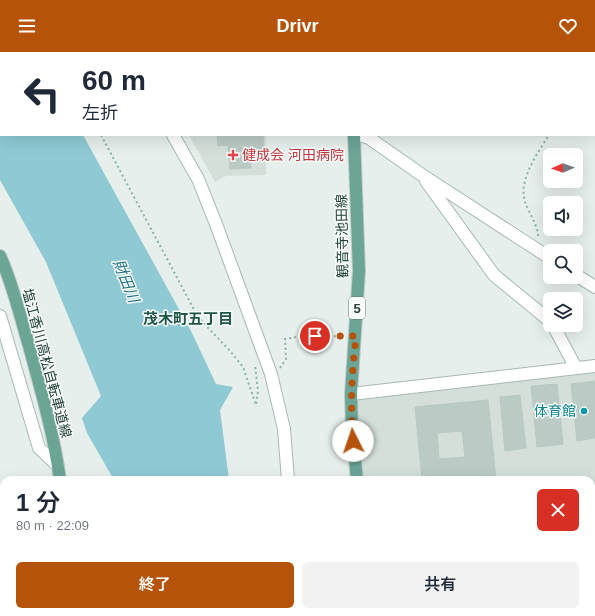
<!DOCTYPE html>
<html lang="ja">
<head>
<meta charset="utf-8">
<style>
	:root { --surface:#fff; --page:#f2f2f3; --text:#1f2937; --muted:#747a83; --accent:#b45309 }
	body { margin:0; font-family:Arial,"Noto Sans JP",sans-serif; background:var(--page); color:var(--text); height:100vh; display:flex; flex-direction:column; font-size:15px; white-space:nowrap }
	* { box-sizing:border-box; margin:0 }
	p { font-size:13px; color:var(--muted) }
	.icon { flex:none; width:22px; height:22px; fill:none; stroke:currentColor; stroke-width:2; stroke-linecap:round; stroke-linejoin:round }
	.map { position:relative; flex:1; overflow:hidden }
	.panel { position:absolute; left:0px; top:424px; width:595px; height:140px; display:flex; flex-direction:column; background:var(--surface); border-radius:12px 12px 0 0; box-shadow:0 4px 16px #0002 }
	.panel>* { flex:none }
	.top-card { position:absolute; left:0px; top:0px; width:595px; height:84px; box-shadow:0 4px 16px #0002; background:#fff; color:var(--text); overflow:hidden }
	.needle { width:26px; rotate:268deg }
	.buttons { position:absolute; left:543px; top:96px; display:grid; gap:8px }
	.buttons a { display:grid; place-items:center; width:40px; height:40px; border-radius:6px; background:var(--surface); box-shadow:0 4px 16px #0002; font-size:20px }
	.pin { position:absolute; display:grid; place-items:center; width:34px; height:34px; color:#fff; margin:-17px; border:2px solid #fff; border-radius:50%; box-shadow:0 1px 4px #0007 }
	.me { position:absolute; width:44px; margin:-22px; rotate:356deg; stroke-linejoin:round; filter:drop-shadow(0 0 3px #0008) }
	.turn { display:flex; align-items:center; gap:14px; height:84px; padding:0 16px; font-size:18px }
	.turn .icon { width:52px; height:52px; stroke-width:2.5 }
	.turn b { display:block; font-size:28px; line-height:34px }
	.round { display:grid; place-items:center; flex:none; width:42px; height:42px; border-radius:6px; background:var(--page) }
	.headline { display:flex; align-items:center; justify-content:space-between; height:68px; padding:0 16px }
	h1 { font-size:24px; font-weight:600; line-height:30px }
	.button { display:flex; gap:8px; margin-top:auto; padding:8px 16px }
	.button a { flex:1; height:46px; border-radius:6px; background:var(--accent); color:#fff; font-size:16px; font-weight:600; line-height:46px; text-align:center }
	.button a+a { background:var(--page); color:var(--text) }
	header { display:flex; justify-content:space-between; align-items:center; height:52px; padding:0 16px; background:var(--accent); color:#fff; font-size:18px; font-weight:600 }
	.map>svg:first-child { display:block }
</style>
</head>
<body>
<header><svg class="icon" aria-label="menu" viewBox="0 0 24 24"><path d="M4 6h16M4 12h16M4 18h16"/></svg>Drivr<svg class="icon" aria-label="heart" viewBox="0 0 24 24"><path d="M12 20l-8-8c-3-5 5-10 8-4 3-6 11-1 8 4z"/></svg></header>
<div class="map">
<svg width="595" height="564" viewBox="0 0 595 564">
	<rect width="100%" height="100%" fill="#e6efeb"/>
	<g fill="#d4dfda">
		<polygon points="189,83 266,83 266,123 226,124 215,130"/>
		<polygon points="595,317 595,564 377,564 377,560 591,560 591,428 364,428 356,348"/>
	</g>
	<g fill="#8ec9d4">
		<polygon points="0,0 41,1 1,1 1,83 83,83 191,279 216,332 233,335 220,358 229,428 114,428 87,381 82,366 101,344 46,210 0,128"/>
		<rect x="118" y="560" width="111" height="4"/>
	</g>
	<g fill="#bbcac4" stroke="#b8c9c2" fill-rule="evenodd">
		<polygon points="217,83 263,83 264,106 250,107 251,116 230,117 228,93 218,94"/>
		<polygon points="595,329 595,386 577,389 571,332"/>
		<polygon points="557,332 563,392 537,395 531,334"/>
		<polygon points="520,343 526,396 505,399 500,345"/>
		<path d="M488,348l8,80h-74l-7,-73zM462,379l3,26 -26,2 -2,-26z"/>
		<polygon points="431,560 509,560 510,564 432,564"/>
	</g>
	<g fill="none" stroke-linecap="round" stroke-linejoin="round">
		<defs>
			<g id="minor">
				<polyline points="127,0 127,1"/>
				<polyline points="263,0 264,1"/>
				<polyline points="409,1 410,0"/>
				<polyline points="173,83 198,127 216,172 271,322 284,377 288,428"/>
				<polyline points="360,83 369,86 422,123 550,206"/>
				<polyline points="426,129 494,223 550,269"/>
				<polyline points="576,223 595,235"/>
				<polyline points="0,264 39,396 58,414"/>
				<polyline points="553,273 576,316"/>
				<polyline points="351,342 595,314"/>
				<polyline points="0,485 4,494"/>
				<polyline points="44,560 44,564"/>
				<polyline points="286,564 286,560"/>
			</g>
			<g id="major">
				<polyline points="348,0 348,1"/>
				<polyline points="354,83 359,219 351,342 352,376 357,428"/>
				<path d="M0,204c13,28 20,60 29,90 12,44 25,89 31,134"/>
				<polyline points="369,560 369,564"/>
				<polyline points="63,564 63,560"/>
			</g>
		</defs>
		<use href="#minor" stroke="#a8b8b2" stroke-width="14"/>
		<use href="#major" stroke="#c2cac8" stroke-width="14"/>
		<g stroke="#86b3a5" stroke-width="2" stroke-dasharray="2 3" stroke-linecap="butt">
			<polyline points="56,0 57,1"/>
			<polyline points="594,5 595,3"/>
			<polyline points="101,83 198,265 231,300 243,315 256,353 258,339 255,313"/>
			<path d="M538,184c0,-10 -9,-23 -13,-34 -7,-23 13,-49 24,-67"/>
			<polyline points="280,316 286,307 285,287 296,285 343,284"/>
		</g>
		<use href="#minor" stroke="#fff" stroke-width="12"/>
		<use href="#major" stroke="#6aa596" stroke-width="12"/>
	</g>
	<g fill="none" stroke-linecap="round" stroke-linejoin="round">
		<path stroke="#b45309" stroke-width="7" stroke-dasharray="0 12.6" d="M315,284h41c-4,35 -6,69 -3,105"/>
	</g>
	<path fill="#e0444e" stroke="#f7fbf9" stroke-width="1.5" d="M231 97h4v4h4v4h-4v4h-4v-4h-4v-4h4z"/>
	<circle fill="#0f9aa8" stroke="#f7fbf9" stroke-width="1.5" cx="584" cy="359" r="4"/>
	<g text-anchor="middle" stroke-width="3" stroke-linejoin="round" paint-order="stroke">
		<rect fill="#f7fbf9" stroke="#637a73" stroke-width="1" x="349" y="245" width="16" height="22" rx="3"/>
		<g font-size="13" font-weight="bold" fill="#24423a">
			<text x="357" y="261">5</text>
		</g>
		<g font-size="14" fill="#be3a42" stroke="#f7fbf9" text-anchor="start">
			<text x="242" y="108">健成会 河田病院</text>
		</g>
		<g font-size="14" fill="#24423a" stroke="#f7fbf9">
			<text transform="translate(342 184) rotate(-91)" y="5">観音寺池田線</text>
			<text transform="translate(47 311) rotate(75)" y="5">塩江香川高松自転車道線</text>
		</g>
		<g font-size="14" fill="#0d838f" stroke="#f7fbf9" text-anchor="end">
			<text x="576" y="364">体育館</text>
		</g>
		<g font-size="15" font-style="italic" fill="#1c6f80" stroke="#f7fbf9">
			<text transform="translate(126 229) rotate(68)" y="5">財田川</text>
		</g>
		<g font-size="15" font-weight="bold" fill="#1f5548" stroke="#f7fbf9">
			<text x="188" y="272">茂木町五丁目</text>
		</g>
	</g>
</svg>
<div class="buttons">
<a><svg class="needle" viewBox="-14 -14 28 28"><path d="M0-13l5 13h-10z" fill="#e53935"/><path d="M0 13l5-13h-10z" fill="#747a83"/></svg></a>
<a><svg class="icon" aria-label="sound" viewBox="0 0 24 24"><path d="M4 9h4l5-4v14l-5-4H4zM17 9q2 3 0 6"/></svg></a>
<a><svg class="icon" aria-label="search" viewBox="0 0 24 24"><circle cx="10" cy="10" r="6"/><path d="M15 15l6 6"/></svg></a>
<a><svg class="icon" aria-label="layers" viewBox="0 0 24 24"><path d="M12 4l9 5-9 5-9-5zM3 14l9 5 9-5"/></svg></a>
</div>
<div class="pin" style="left:315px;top:284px;background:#d93025"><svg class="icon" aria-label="arrive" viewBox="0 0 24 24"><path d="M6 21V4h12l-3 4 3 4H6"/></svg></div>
<svg class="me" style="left:353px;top:389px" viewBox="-20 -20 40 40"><circle r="19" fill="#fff"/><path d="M0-13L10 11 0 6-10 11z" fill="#b45309"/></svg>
<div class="top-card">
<div class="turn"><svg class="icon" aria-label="left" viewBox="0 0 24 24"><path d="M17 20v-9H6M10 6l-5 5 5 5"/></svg><div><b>60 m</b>左折</div></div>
</div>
<section class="panel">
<div class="headline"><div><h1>1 分</h1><p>80 m · 22:09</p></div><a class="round" style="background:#d93025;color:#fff"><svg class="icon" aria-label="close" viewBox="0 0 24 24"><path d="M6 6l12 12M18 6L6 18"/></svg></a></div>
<div class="button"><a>終了</a><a>共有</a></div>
</section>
</div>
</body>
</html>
